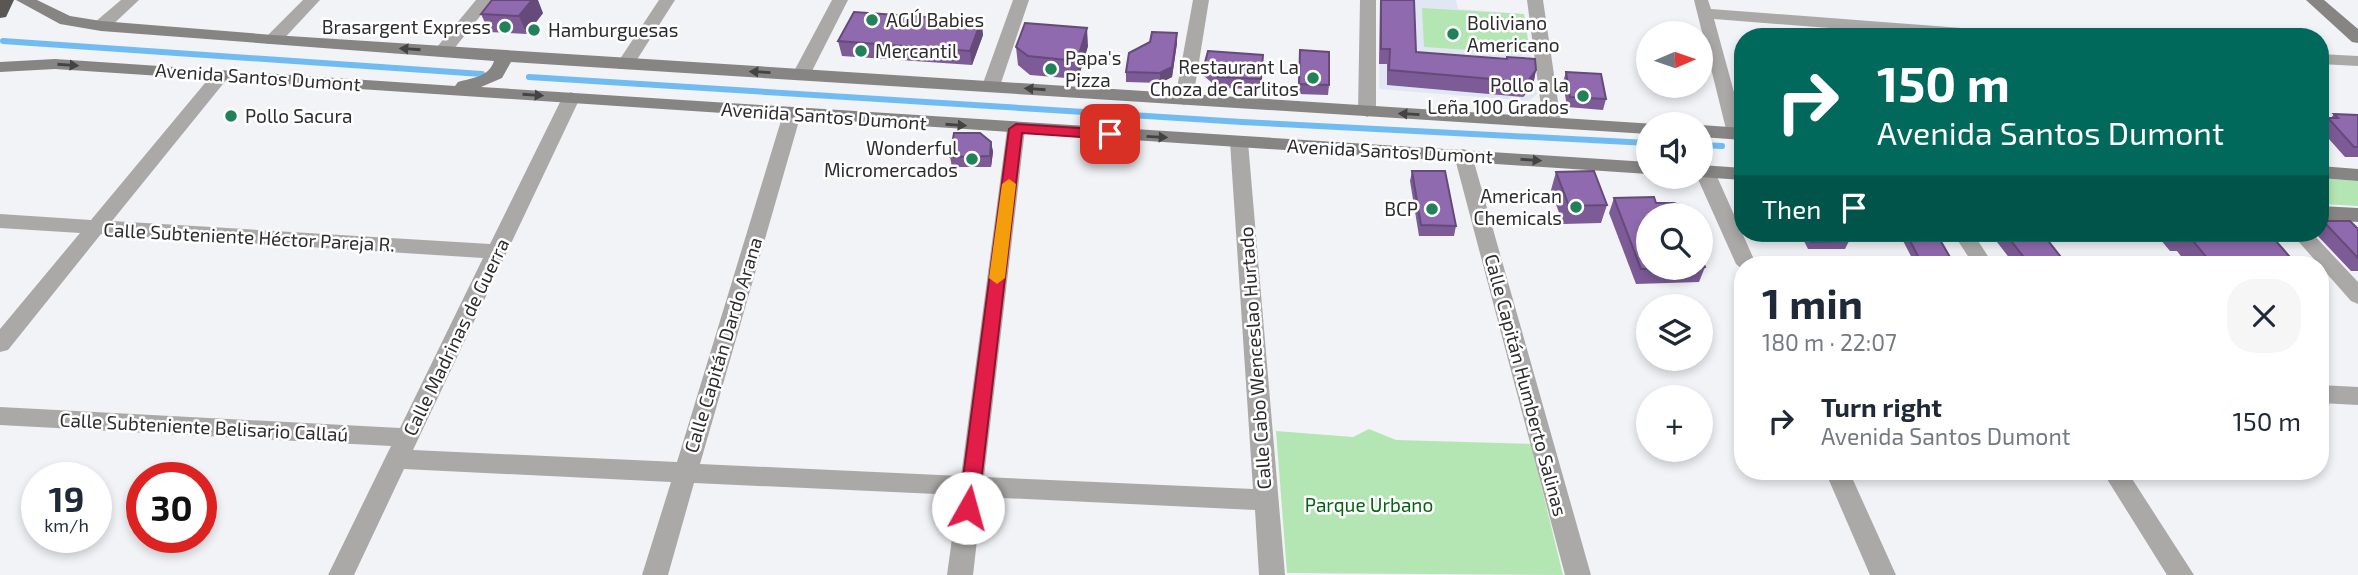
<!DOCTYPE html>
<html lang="en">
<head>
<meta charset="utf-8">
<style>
	:root { --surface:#fff; --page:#f6f6f7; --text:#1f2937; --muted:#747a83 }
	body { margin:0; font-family:"Exo 2",sans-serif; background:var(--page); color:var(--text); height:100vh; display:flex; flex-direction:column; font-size:26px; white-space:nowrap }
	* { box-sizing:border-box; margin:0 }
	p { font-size:23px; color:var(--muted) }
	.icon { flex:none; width:38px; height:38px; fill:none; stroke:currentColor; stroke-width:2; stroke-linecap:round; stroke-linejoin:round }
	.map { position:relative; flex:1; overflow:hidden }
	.sheet { position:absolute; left:1734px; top:256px; width:595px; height:224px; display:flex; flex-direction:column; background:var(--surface); border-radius:28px; box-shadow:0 4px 10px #0003 }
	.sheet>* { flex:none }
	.top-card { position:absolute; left:1734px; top:28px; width:595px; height:214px; border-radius:28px; box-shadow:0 4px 10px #0003; background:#00695c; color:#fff; overflow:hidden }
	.needle { width:46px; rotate:88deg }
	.fabs { position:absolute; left:1636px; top:21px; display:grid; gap:14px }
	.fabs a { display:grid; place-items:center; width:77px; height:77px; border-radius:50%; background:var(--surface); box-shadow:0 4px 10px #0003; font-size:35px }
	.speed { position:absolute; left:21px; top:462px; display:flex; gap:14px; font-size:35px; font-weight:700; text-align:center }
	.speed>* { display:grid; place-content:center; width:91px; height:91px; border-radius:50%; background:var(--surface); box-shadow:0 4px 10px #0003; line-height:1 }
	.speed small { font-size:18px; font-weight:400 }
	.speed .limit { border:10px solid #d22; background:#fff; color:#111 }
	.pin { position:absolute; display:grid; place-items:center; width:60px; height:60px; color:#fff; margin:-30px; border-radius:14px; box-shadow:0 4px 10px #0006 }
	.me { position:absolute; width:77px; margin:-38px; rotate:7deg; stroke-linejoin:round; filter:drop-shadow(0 0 5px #0008) }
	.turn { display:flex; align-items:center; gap:24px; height:147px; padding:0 28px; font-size:32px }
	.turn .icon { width:91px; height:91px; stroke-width:2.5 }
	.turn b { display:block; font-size:49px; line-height:60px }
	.then { display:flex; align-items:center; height:66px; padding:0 28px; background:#0003; gap:14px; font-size:26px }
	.round { display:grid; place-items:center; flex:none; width:74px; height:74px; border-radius:28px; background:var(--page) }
	.overview { display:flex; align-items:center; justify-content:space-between; height:119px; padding:0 28px }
	h1 { font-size:42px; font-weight:700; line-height:52px }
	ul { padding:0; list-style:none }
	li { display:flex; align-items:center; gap:21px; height:91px; padding:0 28px }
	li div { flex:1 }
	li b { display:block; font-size:26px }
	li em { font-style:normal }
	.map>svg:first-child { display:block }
</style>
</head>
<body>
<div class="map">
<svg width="2358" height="575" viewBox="0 0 2358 575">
	<rect width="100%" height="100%" fill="#f1f3f7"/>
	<polygon fill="#e1e7f2" points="1380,0 1456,0 1458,9 1524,14 1537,94 1529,101 1379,89"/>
	<g fill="#b4e6b3">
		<polygon points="1422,8 1524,14 1530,54 1424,47"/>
		<polygon points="2320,178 2358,181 2358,206 2321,204"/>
		<polygon points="1369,429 1396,440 1531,444 1563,575 1287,573 1276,431 1353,437"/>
	</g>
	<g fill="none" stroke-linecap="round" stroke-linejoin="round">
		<g stroke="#71bbf3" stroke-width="6">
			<polyline points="3,41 482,74"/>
			<polyline points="529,77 1242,122 1648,143"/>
			<polyline points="1701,145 1722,146"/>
		</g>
		<g fill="#aba9a8" fill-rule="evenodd">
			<polygon points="121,0 139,0 107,30 95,30 93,26 95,22"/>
			<polygon points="303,0 320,0 279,44 267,44 264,40 267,36"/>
			<polygon points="476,0 493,0 449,55 437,55 434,51 437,47"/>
			<polygon points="659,0 675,0 631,69 619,69 616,65"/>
			<polygon points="832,0 848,0 810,75 801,80 795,79 792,75"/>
			<polygon points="1013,0 1029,0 1000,86 997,90 985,90 982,86"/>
			<polygon points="1193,0 1209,0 1193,99 1184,105 1175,99"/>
			<polygon points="1360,0 1376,0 1376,111 1367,117 1358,111"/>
			<polygon points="1527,0 1543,0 1561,122 1552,128 1543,122"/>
			<polygon points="1694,0 1708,0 1711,9 2014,32 2022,37 1945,37 1714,19 1743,125 1743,137 1736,139 1727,133"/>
			<polygon points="2320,54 2358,56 2358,66 2320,64"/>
			<polygon points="221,70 227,71 230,75 227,79 112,221 490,244 562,98 571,92 580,98 413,450 677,462 783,114 792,108 801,114 700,464 961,476 1007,129 1016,123 1025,129 984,477 1253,489 1230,142 1232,138 1246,138 1248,142 1285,575 1259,575 1255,510 982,497 973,575 947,575 958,495 694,483 668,575 642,575 671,482 404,469 354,575 328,575 391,446 0,425 0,407 400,428 483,258 101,234 8,350 0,352 0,329 80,233 0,228 0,214 91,220 215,71"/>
			<polygon points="1463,149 1470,151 1472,155 1591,575 1565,575 1454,155 1456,151"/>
			<polygon points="1705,166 1712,168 1715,172 1756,264 1743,264 1743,270 1736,264 1697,177 1701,177 1701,167"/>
			<polygon points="1953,233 1973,233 1993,264 1973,264"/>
			<polygon points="2291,233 2312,233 2358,282 2358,304 2351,301"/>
			<polygon points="2320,385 2358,387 2358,405 2320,403"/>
			<polygon points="1825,471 1849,471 1896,575 1870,575"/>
			<polygon points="2102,471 2127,471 2194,575 2167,575"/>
		</g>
		<g fill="#878583" fill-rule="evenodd">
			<path d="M16,0h21l33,16 31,5 172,14 1382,89h-7v10l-1137,-72 -9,16 -21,9 1167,75v12l-1593,-105 -55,3v-10l55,-3 400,27 3,-4c14,-4 31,-5 36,-21l-393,-30 -41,-7z"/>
			<polygon points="2306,0 2324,0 2358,29 2358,43 2352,42"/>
			<polygon points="1701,125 1743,128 1743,140 1701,137"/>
			<polygon points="1701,165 1743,168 1743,180 1699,177"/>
			<polygon points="2320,166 2358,169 2358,181 2320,178"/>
			<polygon points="2320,206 2358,208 2358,222 2320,220"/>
		</g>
		<polygon fill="#595653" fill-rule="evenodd" points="0,0 14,0 6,17 0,18"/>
	</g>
	<g fill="#7c5b96">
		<polygon points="1380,0 1414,0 1416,52 1536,70 1533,85 1523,97 1387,85 1387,64 1379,64"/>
		<polygon points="543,13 527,34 489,32 481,14"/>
		<polygon points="981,21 983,35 972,65 842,56 838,41"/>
		<polygon points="1177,33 1177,43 1172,77 1160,83 1126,82 1126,72"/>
		<polygon points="1088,46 1078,79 1030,75 1018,65 1016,47"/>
		<polygon points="1300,50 1329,85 1328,95 1298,94"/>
		<polygon points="1204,66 1263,66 1260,89 1218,88 1204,76"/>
		<polygon points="1566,72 1606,99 1603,110 1567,107 1563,82"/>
		<polygon points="2334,114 2358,115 2358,157 2345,157 2320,129 2320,127 2328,118 2331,118"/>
		<polygon points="991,142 993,152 991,167 952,167 950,157"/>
		<polygon points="1412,171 1456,226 1454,236 1419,236 1410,181"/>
		<polygon points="1556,172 1607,205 1601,223 1563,224 1551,190"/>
		<polygon points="1614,198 1705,267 1699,282 1636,284 1609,213"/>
		<polygon points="2323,221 2358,229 2358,271 2351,271 2315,233 2320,233 2320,225"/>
		<polygon points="1800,233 1844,233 1849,241 1845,249 1808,249"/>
		<polygon points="1899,233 1936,233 1954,264 1915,264"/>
		<polygon points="1990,233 2042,233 2064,261 2062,264 2014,264"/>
		<polygon points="2155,233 2269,233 2296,264 2187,264 2177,251 2170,251"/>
	</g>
	<g fill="#654a7a">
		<polygon points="532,0 538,0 543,13 527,34 519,16"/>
		<polygon points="981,21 983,35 972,65 970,51"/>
		<polygon points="1087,28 1088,46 1078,79 1077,61"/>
		<polygon points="1177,33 1177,43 1172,77 1160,83 1160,73"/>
		<polygon points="1536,70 1533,85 1523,97 1527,82"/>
		<polygon points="991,142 993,152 991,167 990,156"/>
	</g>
	<g fill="#906aae" stroke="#654a7a" stroke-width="2">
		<polygon points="492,0 532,0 519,16 481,14"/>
		<polygon points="1381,0 1414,0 1416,52 1507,59 1507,57 1535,59 1536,70 1527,82 1389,70 1390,49 1381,49"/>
		<polygon points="854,12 981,21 970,51 838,41"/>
		<polygon points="1025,23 1087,28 1077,61 1028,56 1016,47"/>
		<polygon points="1152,32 1177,33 1172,67 1160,73 1126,72 1129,53 1150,42"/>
		<polygon points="1300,50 1329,52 1329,85 1299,84"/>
		<polygon points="1208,51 1263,55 1261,79 1218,77 1204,66"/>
		<polygon points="1566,72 1601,74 1606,99 1570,97"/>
		<polygon points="2334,114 2358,115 2358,147 2354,147 2328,118 2338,118"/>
		<polygon points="954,133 980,133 991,142 990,156 950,157"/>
		<polygon points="1412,171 1445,171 1456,226 1421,225"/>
		<polygon points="1594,171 1607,205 1569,206 1556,172"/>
		<polygon points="1654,197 1656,203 1674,203 1682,206 1685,215 1648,215 1648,268 1690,268 1641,269 1614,198"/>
		<polygon points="2323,221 2350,221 2358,229 2358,258"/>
		<polygon points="1807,233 1844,233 1849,241 1811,242"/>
		<polygon points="1906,233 1936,233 1954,264 1922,264"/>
		<polygon points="2005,233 2042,233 2064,261 2061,264 2029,264"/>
		<polygon points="2179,233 2269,233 2296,264 2212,264 2189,236 2181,236"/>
		<polygon points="1701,257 1705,267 1701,268"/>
	</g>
	<defs><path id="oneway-solid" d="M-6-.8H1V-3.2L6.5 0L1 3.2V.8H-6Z" transform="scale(1.75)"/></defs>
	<g fill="#444344">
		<use href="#oneway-solid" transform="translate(410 49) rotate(-176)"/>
		<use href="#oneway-solid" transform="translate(68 65) rotate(4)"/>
		<use href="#oneway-solid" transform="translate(760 72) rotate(-177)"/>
		<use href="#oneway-solid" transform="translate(1035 89) rotate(-176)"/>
		<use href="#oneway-solid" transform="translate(533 95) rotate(4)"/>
		<use href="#oneway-solid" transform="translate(1409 114) rotate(-177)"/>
		<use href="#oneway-solid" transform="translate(956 125) rotate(4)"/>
		<use href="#oneway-solid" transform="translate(1157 137) rotate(3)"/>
		<use href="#oneway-solid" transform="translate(1531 160) rotate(4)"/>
	</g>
	<polygon fill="#e11d48" stroke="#92132f" stroke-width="2" points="1016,124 1110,130 1117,134 1110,139 1022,133 978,508 975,513 968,516 962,513 959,508 1009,129"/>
	<polygon fill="#f59e0b" points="1009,179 1016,184 1005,278 997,284 989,278 1002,184"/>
	<g fill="#218159" stroke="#fff" stroke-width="2.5">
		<circle cx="872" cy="20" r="7"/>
		<circle cx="505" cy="27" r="7"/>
		<circle cx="534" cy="30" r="7"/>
		<circle cx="1453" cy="34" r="7"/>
		<circle cx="861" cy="51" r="7"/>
		<circle cx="1051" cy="69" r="7"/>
		<circle cx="1313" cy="78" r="7"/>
		<circle cx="1583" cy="96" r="7"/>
		<circle cx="231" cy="116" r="7"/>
		<circle cx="972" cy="159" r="7"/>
		<circle cx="1576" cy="207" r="7"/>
		<circle cx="1432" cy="209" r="7"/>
	</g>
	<g text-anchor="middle" stroke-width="5" stroke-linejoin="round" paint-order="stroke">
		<g font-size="19" fill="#2d2d2f" stroke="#fff" text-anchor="start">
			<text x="886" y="27">AGÚ Babies</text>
			<text x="1467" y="30">Boliviano<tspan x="1467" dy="22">Americano</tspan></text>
			<text x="491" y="34" text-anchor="end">Brasargent Express</text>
			<text x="548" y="37">Hamburguesas</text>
			<text x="875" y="58">Mercantil</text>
			<text x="1065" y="65">Papa's<tspan x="1065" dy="22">Pizza</tspan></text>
			<text x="1299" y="74" text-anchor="end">Restaurant La<tspan x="1299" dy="22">Choza de Carlitos</tspan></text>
			<text x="1569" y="92" text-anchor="end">Pollo a la<tspan x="1569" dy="22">Leña 100 Grados</tspan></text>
			<text x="245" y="123">Pollo Sacura</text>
			<text x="958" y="155" text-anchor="end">Wonderful<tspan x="958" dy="22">Micromercados</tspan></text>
			<text x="1562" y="203" text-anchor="end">American<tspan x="1562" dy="22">Chemicals</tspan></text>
			<text x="1418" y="216" text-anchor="end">BCP</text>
		</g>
		<g font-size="19" fill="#2d2d2f" stroke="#fff">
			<text transform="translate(258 77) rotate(4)" y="7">Avenida Santos Dumont</text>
			<text transform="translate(824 116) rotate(4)" y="7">Avenida Santos Dumont</text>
			<text transform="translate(1390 151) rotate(3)" y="7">Avenida Santos Dumont</text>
			<text transform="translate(249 237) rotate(3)" y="7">Calle Subteniente Héctor Pareja R.</text>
			<text transform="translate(456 337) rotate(-64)" y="7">Calle Madrinas de Guerra</text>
			<text transform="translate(723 345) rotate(-73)" y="7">Calle Capitán Dardo Arana</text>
			<text transform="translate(1255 358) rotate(-94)" y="7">Calle Cabo Wenceslao Hurtado</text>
			<text transform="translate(1526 385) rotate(75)" y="7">Calle Capitán Humberto Salinas</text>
			<text transform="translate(204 427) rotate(3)" y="7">Calle Subteniente Belisario Callaú</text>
		</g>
		<g font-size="19" fill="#056413" stroke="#fff">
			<text x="1369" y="512">Parque Urbano</text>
		</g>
	</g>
</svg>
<div class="fabs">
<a><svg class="needle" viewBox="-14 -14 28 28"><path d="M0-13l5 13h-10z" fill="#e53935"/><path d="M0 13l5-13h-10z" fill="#747a83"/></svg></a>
<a><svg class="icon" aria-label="sound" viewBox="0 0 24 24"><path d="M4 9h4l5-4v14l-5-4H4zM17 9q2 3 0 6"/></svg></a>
<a><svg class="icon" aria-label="search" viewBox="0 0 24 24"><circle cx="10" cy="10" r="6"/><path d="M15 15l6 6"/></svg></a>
<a><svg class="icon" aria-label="layers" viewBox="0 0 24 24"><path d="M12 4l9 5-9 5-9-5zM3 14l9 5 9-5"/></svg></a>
<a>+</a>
</div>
<div class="speed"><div>19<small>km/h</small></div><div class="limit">30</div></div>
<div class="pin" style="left:1110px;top:134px;background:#d93025"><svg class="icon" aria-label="arrive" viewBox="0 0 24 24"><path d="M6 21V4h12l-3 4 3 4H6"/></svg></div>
<svg class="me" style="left:968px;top:508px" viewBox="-20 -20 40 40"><circle r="19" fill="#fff"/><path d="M0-13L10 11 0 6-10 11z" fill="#e11d48"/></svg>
<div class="top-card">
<div class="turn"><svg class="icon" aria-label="right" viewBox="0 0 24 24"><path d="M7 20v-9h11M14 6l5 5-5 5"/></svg><div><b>150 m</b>Avenida Santos Dumont</div></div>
<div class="then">Then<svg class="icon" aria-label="arrive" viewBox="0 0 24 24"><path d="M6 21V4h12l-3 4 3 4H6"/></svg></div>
</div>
<section class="sheet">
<div class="overview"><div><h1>1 min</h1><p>180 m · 22:07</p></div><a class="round"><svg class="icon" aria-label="close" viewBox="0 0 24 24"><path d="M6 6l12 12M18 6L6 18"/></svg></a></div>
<ul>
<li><svg class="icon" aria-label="right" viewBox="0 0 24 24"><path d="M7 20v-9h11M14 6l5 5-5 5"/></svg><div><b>Turn right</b><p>Avenida Santos Dumont</p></div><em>150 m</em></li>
</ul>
</section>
</div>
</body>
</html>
